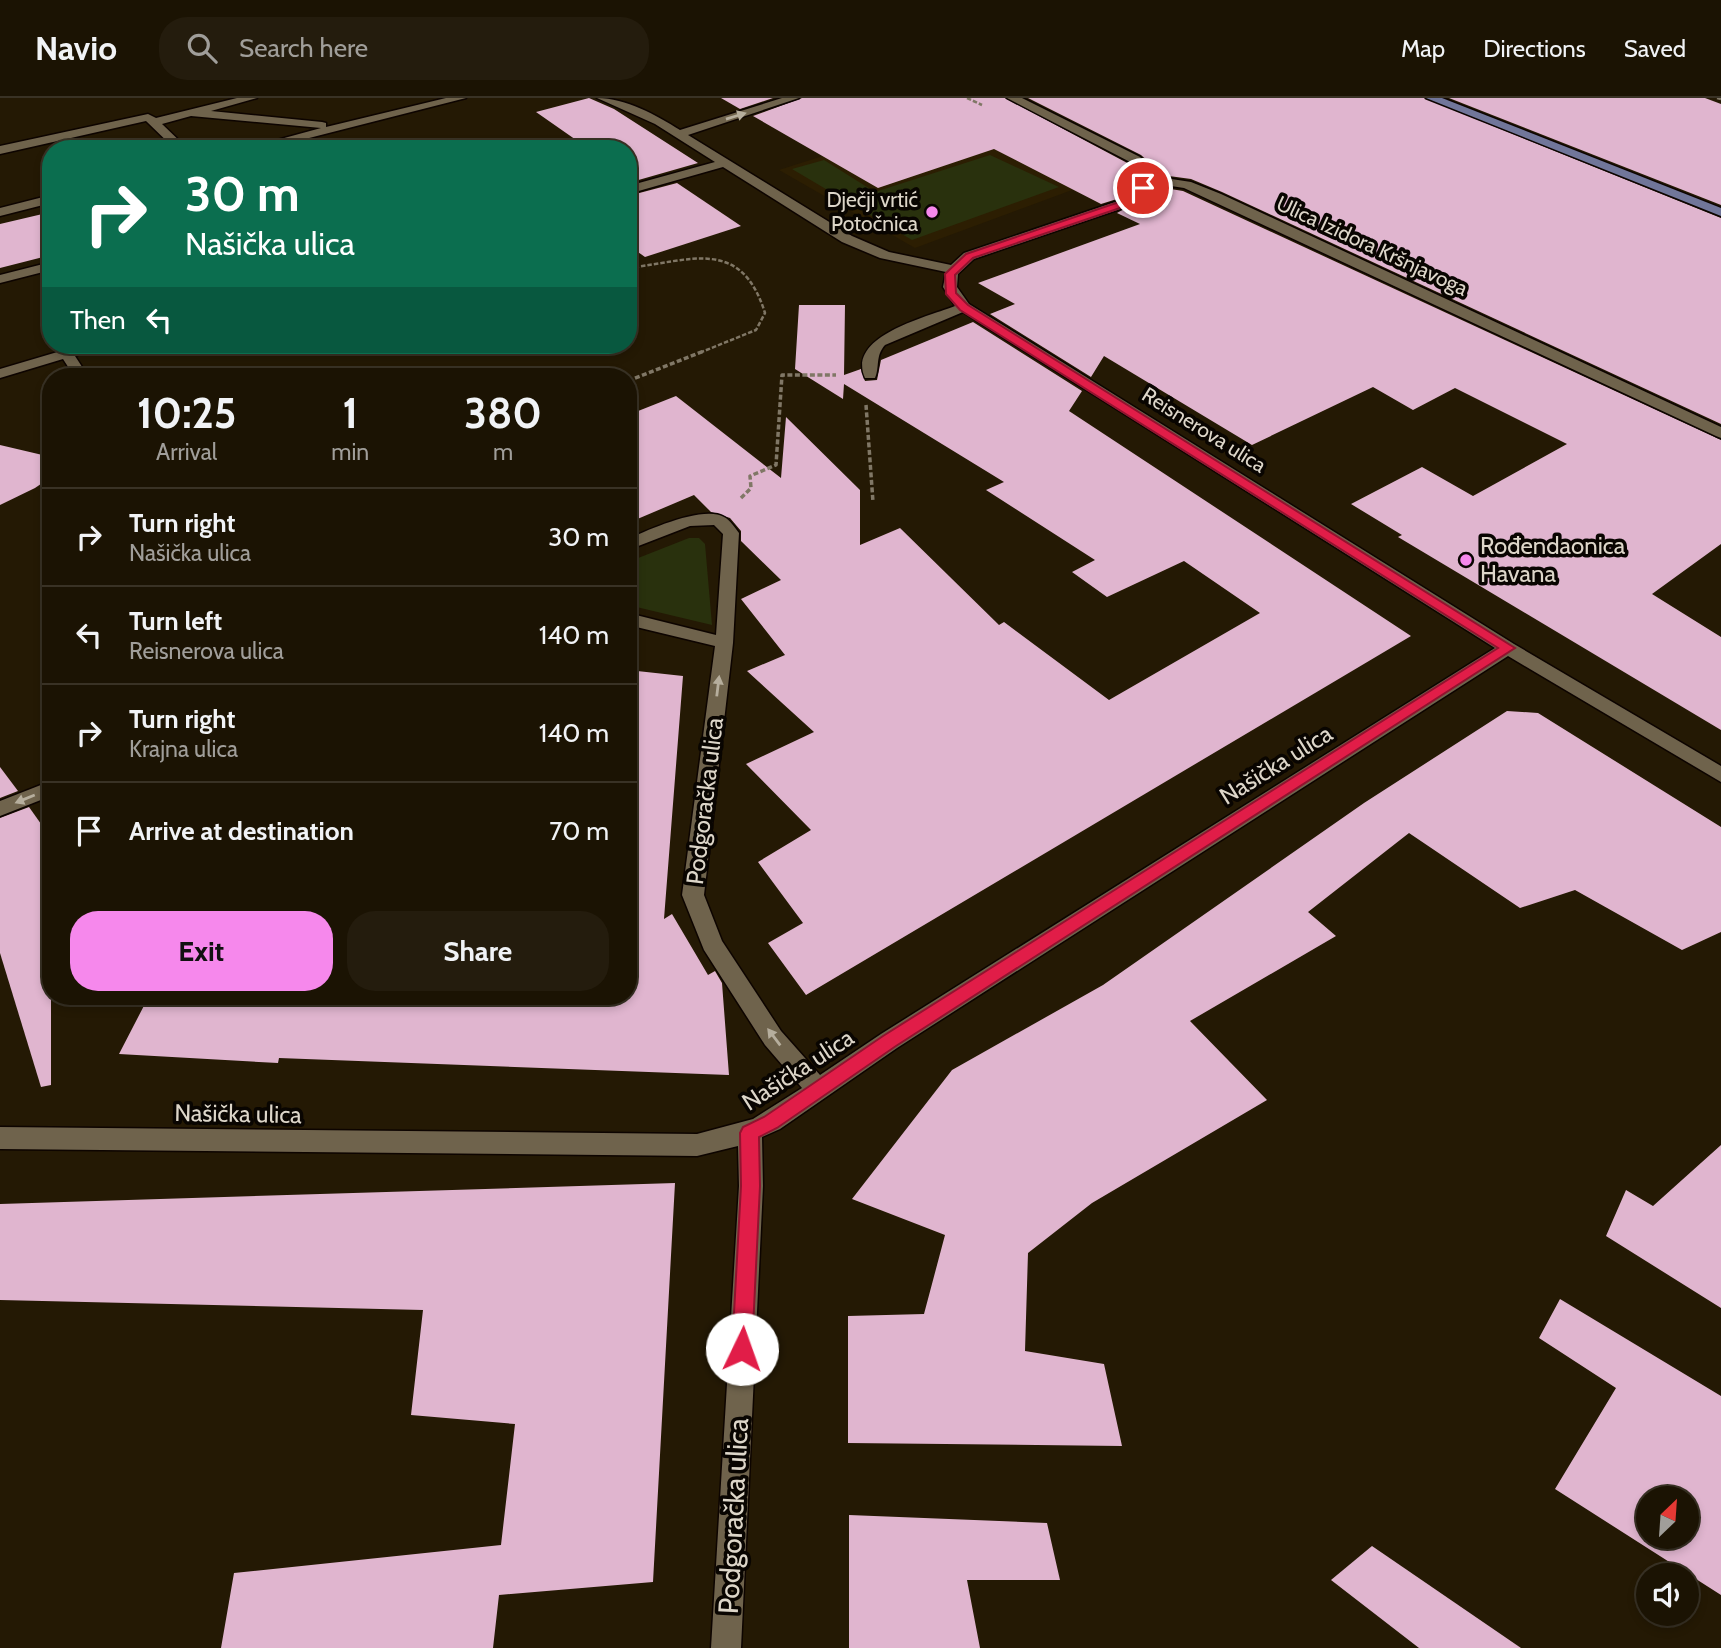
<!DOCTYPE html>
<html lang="en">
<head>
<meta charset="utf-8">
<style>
	:root { --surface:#1b1303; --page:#241c0d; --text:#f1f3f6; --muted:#a09e9a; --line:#393225; --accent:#f688ec }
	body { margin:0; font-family:Cabin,sans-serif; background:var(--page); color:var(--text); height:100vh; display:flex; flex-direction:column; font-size:26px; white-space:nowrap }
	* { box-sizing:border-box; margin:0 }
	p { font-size:23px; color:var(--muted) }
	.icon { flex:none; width:38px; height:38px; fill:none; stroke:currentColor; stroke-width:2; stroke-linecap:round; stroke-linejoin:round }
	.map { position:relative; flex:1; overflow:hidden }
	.sheet { position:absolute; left:42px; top:270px; width:595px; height:637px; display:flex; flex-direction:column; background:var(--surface); border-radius:28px; box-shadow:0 4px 10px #0003,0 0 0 2px var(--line) }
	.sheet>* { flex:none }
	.banner { position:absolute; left:42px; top:42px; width:595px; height:214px; border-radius:28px; box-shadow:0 4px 10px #0003,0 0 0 2px var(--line); background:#0b6e4f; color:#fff; overflow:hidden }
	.needle { width:46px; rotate:25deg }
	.buttons { position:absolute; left:1636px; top:1388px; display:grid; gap:14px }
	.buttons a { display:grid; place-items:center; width:63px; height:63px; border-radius:50%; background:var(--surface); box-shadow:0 4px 10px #0003,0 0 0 2px var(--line); font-size:35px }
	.pin { position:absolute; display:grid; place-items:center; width:60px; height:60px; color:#fff; margin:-30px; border:4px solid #fff; border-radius:50%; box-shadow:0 2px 7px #0007 }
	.me { position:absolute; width:77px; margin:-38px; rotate:3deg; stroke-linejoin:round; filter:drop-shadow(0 0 5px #0008) }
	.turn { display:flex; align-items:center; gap:24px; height:147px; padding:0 28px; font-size:32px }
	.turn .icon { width:91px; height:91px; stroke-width:2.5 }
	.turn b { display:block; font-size:49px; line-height:60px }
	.then { display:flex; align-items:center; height:66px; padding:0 28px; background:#0003; gap:14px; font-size:26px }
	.eta { display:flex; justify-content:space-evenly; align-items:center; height:119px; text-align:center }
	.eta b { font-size:42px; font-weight:700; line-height:49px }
	.action { display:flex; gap:14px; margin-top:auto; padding:14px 28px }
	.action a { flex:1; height:80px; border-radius:28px; background:var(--accent); color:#111; font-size:28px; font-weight:700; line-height:80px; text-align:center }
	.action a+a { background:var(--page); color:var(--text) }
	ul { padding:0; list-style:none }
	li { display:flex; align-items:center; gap:21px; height:98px; padding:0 28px; border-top:2px solid var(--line) }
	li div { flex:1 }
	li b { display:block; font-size:26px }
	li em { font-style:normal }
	header { display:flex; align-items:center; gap:42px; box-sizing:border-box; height:98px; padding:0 35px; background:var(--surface); border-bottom:2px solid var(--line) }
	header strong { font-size:33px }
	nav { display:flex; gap:38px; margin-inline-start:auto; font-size:24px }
	.search { width:490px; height:63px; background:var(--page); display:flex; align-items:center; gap:18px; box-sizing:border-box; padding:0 24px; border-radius:28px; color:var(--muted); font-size:26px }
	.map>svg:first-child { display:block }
</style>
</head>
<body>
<header>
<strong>Navio</strong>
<div class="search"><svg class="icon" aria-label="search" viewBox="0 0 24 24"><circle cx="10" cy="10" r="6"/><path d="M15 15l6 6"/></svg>Search here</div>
<nav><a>Map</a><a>Directions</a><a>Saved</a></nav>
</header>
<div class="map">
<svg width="1721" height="1550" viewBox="0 0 1721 1550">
	<rect width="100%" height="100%" fill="#241904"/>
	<polygon fill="#2c1e02" points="973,10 1110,78 915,150 779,72"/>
	<g fill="#29310d">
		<polygon points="990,57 1059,89 912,142 792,71 824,62 875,94"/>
		<polygon points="689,440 699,440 705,446 712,527 628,507 628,464"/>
	</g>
	<g fill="#e0b5cf" fill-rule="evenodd">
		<polygon points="589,0 614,11 698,65 628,85 628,51 589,51 536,14"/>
		<polygon points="721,0 773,0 740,11"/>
		<polygon points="802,0 1005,0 1131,67 1136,71 1138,81 1133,90 1117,101 1101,106 994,51 878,90 753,18"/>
		<polygon points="1028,0 1424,0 1721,120 1721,326 1222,94 1191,81 1154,76 1152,67 1141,57"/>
		<polygon points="1449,0 1705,0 1721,6 1721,107"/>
		<polygon points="677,85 741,128 645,159 628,147 628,98"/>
		<polygon points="1152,88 1183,93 1721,342 1721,446 1652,496 1721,539 1721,632 1398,439 1402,437 1351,406 1422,369 1473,398 1567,346 1455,290 1413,312 1373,289 1252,347 1104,258 1091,279 990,216 1015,206 978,185 1140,126 1117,115 1145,99"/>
		<polygon points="51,114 51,157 0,170 0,126"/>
		<polygon points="799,207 845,207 844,277 861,271 865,283 877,282 881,262 973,224 1082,293 1069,313 1411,538 806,897 768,845 803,825 758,764 811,732 746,666 814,634 747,573 785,557 741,501 781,482 741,443 741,433 730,420 711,414 694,397 628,425 628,317 676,298 781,380 786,319 860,392 860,447 900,430 999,527 1004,524 1109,602 1260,515 1184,463 1107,499 1072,474 1095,462 986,392 1004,384 844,286 843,301 795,271"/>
		<polygon points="0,347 51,359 51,379 35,390 0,407"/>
		<polygon points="628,572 683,578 664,821 672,816 708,877 715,873 722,885 729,977 279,960 278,965 119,956 149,898 628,898"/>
		<polygon points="1507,613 1538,615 1721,729 1721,834 1682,852 1575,792 1520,810 1409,735 1308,814 1336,838 1190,923 1267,1002 1092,1105 1028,1155 1025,1253 1104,1266 1122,1348 848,1345 848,1218 924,1216 945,1137 852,1101 952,972 1103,887 1364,705"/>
		<polygon points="0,669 18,693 0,700"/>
		<polygon points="29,709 51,740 51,987 41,989 0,855 0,720"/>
		<polygon points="1721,1047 1721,1210 1606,1138 1626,1092 1653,1108"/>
		<polygon points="675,1085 653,1484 499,1497 493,1550 221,1550 234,1475 501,1447 515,1326 411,1317 423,1212 0,1202 0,1106"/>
		<path d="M1560,1201l161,97v199l-166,-106 61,-101 -77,-50zM1648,1400h39v38h-39z"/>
		<polygon points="849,1417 1047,1425 1060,1482 967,1482 980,1550 849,1550"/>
		<polygon points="1372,1448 1521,1550 1419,1550 1331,1482"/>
	</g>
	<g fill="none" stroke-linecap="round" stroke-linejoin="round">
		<defs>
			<g id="minor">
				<polygon points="237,0 257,0 211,13 322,24 326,25 326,29 446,0 466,0 266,51 244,51 321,30 191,18 162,26 188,51 175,51 146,23 0,56 0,48 148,16 156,20"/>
				<path d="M597,0c29,0 59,17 83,32l102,-32h17l-111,37 164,101 37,16 62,13 13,-12 154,-52 17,-11 6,-11 -3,-11 -6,-5 -125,-65h15l118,59 10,10 2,9 39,6 30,12 500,233v11l-5,-2 -532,-248 -33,-5 -7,12 -18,12 -152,52 -16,15 -1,13 12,17 545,340 207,122v16l-213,-126 -611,392 -117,81 -18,8 1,49 -22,462h-30l28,-462 -1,-40 -41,10 -697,-7v-22l697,7 56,-15 49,-31 -37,-43 -61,-95 -22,-55 33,-249 -87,-21v-12l88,22 7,-101 -9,-9 -24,1 -62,24v-11c20,-9 75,-34 96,-22 6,3 11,11 15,16l-6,110 -29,252 18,46 59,90 39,44 61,-41 614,-386 -532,-336 -78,33c-10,11 -5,22 -10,33h-10c-19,-42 62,-61 90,-72l-12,-19 3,-15 -66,-14 -38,-16 -119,-75 -95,27v-8l87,-24 -60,-38z"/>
				<polygon points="51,97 51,105 0,118 0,110"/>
				<polygon points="51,164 51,172 0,185 0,177"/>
				<polygon points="81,247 102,247 75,258 88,278 74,278 63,261 0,280 0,271"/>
				<polygon points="51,683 51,698 0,718 0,703"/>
			</g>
			<polygon id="major" points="1426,0 1442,0 1721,110 1721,118"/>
		</defs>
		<use href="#minor" stroke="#0d0400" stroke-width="3"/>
		<use href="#major" stroke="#0d0400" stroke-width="3"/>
		<g stroke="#807766" stroke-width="2.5" stroke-dasharray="4.5 2" stroke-linecap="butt">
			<polyline points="967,0 982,7"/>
			<polyline points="1717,0 1721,1"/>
			<path d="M628,170c62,-7 113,-32 137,45l-9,17 -57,23"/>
		</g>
		<g stroke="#807766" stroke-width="3.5" stroke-dasharray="5 2.5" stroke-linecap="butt">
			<polyline points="628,283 704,253"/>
			<polyline points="866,307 873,404"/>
			<polyline points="741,400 751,390 750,378 776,367 782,277 836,277"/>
		</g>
		<use href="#minor" fill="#6f634c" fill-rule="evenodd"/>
		<use href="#major" fill="#71769a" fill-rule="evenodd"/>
	</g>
	<defs><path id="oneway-solid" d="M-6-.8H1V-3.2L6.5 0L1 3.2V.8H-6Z" transform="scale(1.75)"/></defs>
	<g fill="#b6ae9d">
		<use href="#oneway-solid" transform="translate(736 18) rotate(-17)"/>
		<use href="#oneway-solid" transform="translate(718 588) rotate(-83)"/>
		<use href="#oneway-solid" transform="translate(25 701) rotate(158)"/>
		<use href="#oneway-solid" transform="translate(774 939) rotate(-127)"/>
	</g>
	<polygon fill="#e11d48" stroke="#92132f" stroke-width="2" points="1140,88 1148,90 1126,108 973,160 955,177 956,195 968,207 1515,550 896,948 777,1030 759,1039 760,1088 752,1251 749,1258 742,1261 735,1258 732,1251 741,1088 740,1035 743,1029 764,1019 883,938 1498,550 960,212 946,196 945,176 966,156 1119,104"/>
	<g fill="#f688ec" stroke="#090501" stroke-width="2.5">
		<circle cx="932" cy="114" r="7"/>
		<circle cx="1466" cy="462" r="7"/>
	</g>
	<g text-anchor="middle" stroke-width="7" stroke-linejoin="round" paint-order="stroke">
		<g font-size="21" fill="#ddd6c9" stroke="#090501" text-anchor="end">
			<text x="918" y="109">Dječji vrtić<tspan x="918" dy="24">Potočnica</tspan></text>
		</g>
		<g font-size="21" fill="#ddd6c9" stroke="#090501">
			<text transform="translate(1372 148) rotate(25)" y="7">Ulica Izidora Kršnjavoga</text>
			<text transform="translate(1204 332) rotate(32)" y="7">Reisnerova ulica</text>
		</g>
		<g font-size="24" fill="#ddd6c9" stroke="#090501" text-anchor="start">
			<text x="1480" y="456">Rođendaonica<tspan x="1480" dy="28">Havana</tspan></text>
		</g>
		<g font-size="24" fill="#ddd6c9" stroke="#090501">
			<text transform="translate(1276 667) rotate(-32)" y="8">Našička ulica</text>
			<text transform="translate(705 703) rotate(-83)" y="8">Podgoračka ulica</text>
			<text transform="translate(798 972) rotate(-33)" y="8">Našička ulica</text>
			<text transform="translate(238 1016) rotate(1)" y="8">Našička ulica</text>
		</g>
		<g font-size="28" fill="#ddd6c9" stroke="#090501">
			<text transform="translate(733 1418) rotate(-87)" y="10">Podgoračka ulica</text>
		</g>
	</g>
</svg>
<div class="buttons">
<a><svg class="needle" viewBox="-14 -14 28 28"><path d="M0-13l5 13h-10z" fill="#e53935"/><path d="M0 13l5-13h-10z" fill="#a09e9a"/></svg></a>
<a><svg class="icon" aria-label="sound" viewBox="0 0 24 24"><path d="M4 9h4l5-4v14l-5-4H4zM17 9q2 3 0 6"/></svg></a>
</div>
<div class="pin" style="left:1143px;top:90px;background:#d93025"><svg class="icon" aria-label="arrive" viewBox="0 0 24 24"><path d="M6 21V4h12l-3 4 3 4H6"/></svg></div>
<svg class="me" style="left:742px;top:1251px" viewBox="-20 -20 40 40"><circle r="19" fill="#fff"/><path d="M0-13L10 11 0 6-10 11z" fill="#e11d48"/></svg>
<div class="banner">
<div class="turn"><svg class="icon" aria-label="right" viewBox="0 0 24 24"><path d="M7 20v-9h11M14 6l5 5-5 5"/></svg><div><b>30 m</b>Našička ulica</div></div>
<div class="then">Then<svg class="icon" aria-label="left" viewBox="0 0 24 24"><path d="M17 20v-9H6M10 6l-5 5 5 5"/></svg></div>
</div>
<section class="sheet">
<div class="eta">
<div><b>10:25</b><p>Arrival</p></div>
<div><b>1</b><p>min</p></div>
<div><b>380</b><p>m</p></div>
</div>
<ul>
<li><svg class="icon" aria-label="right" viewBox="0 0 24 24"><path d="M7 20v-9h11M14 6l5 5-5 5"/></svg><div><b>Turn right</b><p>Našička ulica</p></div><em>30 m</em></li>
<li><svg class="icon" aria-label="left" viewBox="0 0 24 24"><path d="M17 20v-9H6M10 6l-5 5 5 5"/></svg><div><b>Turn left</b><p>Reisnerova ulica</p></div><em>140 m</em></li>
<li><svg class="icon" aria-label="right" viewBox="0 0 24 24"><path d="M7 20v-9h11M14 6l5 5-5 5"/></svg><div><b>Turn right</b><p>Krajna ulica</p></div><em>140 m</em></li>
<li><svg class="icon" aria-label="arrive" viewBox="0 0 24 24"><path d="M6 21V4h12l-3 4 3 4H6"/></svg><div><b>Arrive at destination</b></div><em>70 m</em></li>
</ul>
<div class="action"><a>Exit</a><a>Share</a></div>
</section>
</div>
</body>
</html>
